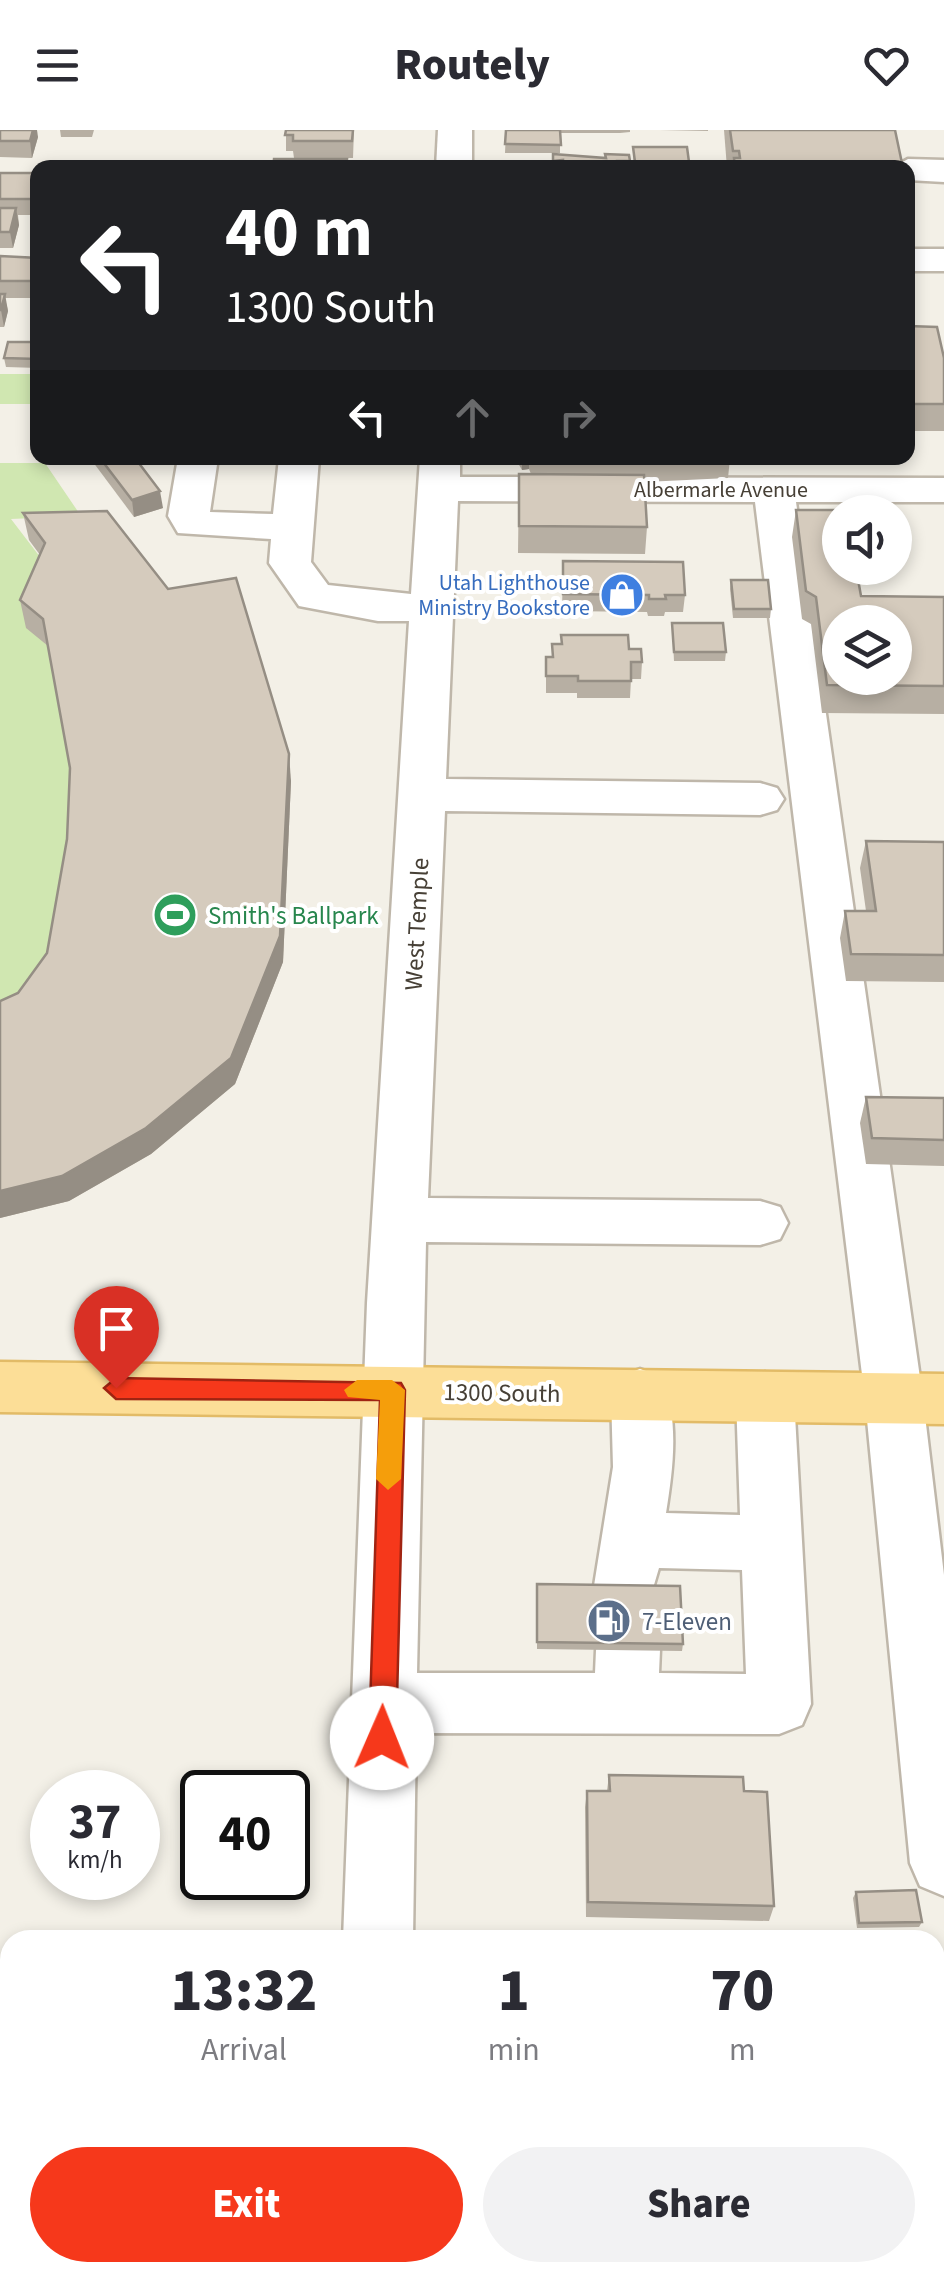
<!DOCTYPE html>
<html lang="en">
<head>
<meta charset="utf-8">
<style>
	:root { --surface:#fff; --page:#f2f2f3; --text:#2b2b33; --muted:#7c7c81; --accent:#f6381b }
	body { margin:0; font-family:"Source Sans 3",sans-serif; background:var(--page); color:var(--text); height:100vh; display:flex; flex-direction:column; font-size:38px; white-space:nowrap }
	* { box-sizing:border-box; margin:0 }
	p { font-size:32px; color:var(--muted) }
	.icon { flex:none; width:55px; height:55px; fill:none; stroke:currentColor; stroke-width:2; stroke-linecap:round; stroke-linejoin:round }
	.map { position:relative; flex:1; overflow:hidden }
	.panel { position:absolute; left:0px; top:1800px; width:945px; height:352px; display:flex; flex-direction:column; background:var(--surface); border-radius:30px 30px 0 0; box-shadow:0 5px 15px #0003 }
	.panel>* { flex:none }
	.banner { position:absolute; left:30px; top:30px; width:885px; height:305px; border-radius:20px; box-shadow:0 5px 15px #0003; background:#202124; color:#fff; overflow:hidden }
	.tools { position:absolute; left:822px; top:365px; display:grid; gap:20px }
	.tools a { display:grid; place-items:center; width:90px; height:90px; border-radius:50%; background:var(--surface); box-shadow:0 5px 15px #0003; font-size:50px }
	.speed { position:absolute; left:30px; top:1640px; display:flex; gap:20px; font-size:50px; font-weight:700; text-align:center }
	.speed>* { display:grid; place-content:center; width:130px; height:130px; border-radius:50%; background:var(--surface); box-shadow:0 5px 15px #0003; line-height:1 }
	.speed small { font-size:25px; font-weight:400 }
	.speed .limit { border:5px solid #111; border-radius:15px; background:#fff; color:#111 }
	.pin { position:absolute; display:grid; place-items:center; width:85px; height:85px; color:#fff; margin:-102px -42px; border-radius:50% 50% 50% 0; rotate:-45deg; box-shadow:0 0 10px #0007 }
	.pin .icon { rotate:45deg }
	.me { position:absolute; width:110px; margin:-55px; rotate:1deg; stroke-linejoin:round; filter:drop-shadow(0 0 8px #0008) }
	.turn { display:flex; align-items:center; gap:35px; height:210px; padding:0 30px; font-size:45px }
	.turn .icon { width:130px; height:130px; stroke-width:2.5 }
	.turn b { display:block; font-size:70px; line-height:85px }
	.lanes { display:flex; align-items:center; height:95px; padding:0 30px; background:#0003; justify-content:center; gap:50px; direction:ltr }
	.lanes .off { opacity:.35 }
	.eta { display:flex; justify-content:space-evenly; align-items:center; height:170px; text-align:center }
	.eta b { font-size:60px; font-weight:800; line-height:70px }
	.primary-button { display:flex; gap:20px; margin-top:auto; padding:20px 30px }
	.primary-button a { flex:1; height:115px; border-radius:60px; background:var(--accent); color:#fff; font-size:40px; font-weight:800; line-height:115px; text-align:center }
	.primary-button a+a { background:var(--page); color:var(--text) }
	header { display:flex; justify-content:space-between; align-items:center; height:130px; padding:0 30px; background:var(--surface); font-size:45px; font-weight:800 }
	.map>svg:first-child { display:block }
</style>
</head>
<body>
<header><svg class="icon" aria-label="menu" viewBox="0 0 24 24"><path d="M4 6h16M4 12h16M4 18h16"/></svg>Routely<svg class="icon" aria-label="heart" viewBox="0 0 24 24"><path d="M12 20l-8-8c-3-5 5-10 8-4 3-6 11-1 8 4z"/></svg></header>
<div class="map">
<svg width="944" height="2152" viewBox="0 0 944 2152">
	<rect width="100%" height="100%" fill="#f3f0e7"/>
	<g fill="#d0e7b1">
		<rect x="0" y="244" width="37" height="30"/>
		<polygon points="0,333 45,333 81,386 11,389 50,440 48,516 75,665 53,850 0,900"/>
	</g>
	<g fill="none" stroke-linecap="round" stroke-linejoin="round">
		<defs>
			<g id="minor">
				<polygon points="438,0 472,0 472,38 436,38"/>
				<polygon points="908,29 944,30 944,52 908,50 908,38 892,38"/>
				<rect x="908" y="119" width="36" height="22"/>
				<path d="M178,328h40l-8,54 63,2 6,-56h40l-8,104 17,23 83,9 9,-136h40v19l484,1v24h-148l127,897 21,176v321l-24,-10 -10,-23 -45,-464 -110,-897 -297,-1 -12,278 314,4 17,5 7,11 -7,11 -17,5 -315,-4 -17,387 332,3 20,6 8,16 -8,16 -20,6 -334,-3 -9,431h178l1,-23 10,-21 22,-8 22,8 10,21 -1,23 87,1 -4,-104 -83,-2 -13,44 -22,8 -22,-8 -9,-20 20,-125 -2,-73 8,-18 21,-7 21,7c19,41 12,94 5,137l74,2 -4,-118 8,-18 21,-7 21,7 8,18 17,307 -9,21 -23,9 -363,-1 -3,207h-70l24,-637 42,-682h-31l-79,-15 -30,-43 2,-24 -93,-6 -10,-17z"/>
				<rect x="331" y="2142" width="76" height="10"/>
			</g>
			<polygon id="major" points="0,1232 944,1244 944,1294 0,1282"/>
		</defs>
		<use href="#minor" stroke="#bfb7aa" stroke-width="5"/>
		<use href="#major" stroke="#e2bb67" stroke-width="5"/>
		<use href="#minor" fill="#fff" fill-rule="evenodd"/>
		<use href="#major" fill="#fcde97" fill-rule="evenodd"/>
	</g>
	<g fill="#b7afa3">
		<polygon points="0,0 38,7 32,28 0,27"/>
		<polygon points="60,0 94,0 92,7 61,7"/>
		<polygon points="286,0 354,0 353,28 294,28 293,21 286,21"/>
		<polygon points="506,0 630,0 630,2 620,3 560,3 560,23 505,23"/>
		<polygon points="660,0 708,0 708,1"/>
		<polygon points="724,0 895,0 903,38 727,38"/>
		<polygon points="633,17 689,32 688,38 634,38"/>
		<polygon points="553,24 605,28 629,25 629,38 552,38"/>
		<polygon points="0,43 38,43 38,85 18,85 19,95 13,118 0,118"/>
		<polygon points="0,126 38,128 34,168 5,168 8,181 4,197 0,197"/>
		<polygon points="908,196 944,228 944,301 908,301"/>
		<polygon points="38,212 38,238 6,237 4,228"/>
		<polygon points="90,328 135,328 163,378 134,387"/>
		<polygon points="515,328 730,328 728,348 645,352 647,397 645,424 518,423 519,344 531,344 529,339 522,340"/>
		<polygon points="796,380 861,466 944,467 944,584 822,583 811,494 802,489 792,407"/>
		<polygon points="23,383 291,651 283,832 235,954 151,1024 69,1071 0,1088 0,871 18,863 47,823 67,709 70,638 48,516 26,498 20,470 40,425 29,410"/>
		<polygon points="563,431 685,465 683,482 665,482 664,486 648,486 647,482 562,481"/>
		<polygon points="731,450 771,479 770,488 733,488 730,459"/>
		<polygon points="672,493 726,522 725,531 674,531"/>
		<polygon points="629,519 642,532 641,549 631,549 630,568 577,568 577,563 546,563 546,527"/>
		<polygon points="866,711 944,712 944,852 846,851 840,808 845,781 866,781 860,738"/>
		<polygon points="866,967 944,968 944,1036 866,1034 860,993"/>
		<polygon points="537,1454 683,1514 682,1521 537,1519"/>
		<polygon points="609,1645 744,1661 774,1776 769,1791 586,1787 585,1677 587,1661 607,1661"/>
		<polygon points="856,1762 922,1792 919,1797 857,1798 853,1768"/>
	</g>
	<g fill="#958e84">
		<polygon points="33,0 37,0 38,7 32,28 30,11"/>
		<polygon points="16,78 19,95 13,118 10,102"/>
		<polygon points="38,130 38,156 34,168 31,151"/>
		<polygon points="5,164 8,181 4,197 1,180"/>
		<polygon points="522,328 529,328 529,339 522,340"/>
		<polygon points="160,361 163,378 134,387 132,370"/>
		<polygon points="289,624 291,651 283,832 235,954 151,1024 69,1071 0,1088 0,1061"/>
	</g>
	<g fill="#d5cbbd" stroke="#958e84" stroke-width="2.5" fill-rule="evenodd">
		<polygon points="0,0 33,0 30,11 0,11"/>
		<polygon points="286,0 353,0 352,11 293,11 293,5 285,5"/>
		<polygon points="506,0 560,0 561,15 505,14"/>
		<polygon points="730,0 895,0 903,38 735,38 734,28 740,28 739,21 733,21"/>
		<polygon points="633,17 687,17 689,32 635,32"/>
		<polygon points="553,24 606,28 605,24 629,25 630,31 617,31 617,38 563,38 563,30 553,31"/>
		<polygon points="274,29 347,29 346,38 273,38"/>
		<rect x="0" y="43" width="38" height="26"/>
		<polygon points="0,78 16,78 10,102 0,102"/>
		<polygon points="0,126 38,128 31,151 0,151"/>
		<polygon points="0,164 5,164 1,180 0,180"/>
		<polygon points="908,196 937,197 944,228 944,274 908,274"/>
		<polygon points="8,212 38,212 38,229 4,228"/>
		<polygon points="100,328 135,328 160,361 132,370"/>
		<polygon points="519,344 644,345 647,397 519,396"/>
		<path d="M796,380h52v2h-8v56h16l5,28 83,1v89l-117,-1 -11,-88 -10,-6zM840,492h55v56h-55z"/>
		<polygon points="107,381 168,459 236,448 289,624 280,806 231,928 146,998 62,1046 0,1061 0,871 18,863 47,823 67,709 70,638 43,489 20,470 45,413 23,383"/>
		<polygon points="563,431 683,432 685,465 665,465 666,469 649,469 649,465 563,464"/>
		<polygon points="731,450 768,450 771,479 734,479"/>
		<polygon points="672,493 723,493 726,522 674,522"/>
		<polygon points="561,505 628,505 629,519 641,519 642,532 631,532 631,551 578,551 578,546 546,546 546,527 553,527 552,514 562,514"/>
		<polygon points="866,711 944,712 944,825 851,824 845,781 876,781"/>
		<polygon points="866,967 944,968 944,1010 872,1008"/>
		<polygon points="537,1454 680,1456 683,1514 537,1512"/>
		<polygon points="609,1645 743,1647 744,1661 767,1662 774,1776 588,1772 587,1661 610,1661"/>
		<polygon points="916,1760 922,1792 859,1793 856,1762"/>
		<polygon points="504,2142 689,2142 690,2149 708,2150 708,2152 504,2152"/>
	</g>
	<polygon fill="#f6381b" stroke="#a02412" stroke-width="2.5" points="116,1248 401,1253 405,1260 396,1608 392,1617 382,1621 373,1617 369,1608 380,1270 116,1269 104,1258"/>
	<polygon fill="#f59e0b" points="357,1250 392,1250 405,1260 401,1349 388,1360 376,1349 380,1270 348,1267 344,1260"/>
	<defs>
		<symbol id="shop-disc" viewBox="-11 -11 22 22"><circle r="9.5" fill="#3f7fe0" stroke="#fff"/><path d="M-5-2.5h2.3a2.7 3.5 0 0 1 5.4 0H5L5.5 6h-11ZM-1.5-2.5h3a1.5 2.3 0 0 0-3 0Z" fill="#fff"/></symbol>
		<symbol id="stadium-disc" viewBox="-11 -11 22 22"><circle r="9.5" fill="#2e9e5b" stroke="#fff"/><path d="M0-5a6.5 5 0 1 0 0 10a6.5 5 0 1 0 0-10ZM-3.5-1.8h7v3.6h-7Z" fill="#fff"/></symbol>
		<symbol id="fuel-disc" viewBox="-11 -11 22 22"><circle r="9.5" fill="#5c6f8a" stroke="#fff"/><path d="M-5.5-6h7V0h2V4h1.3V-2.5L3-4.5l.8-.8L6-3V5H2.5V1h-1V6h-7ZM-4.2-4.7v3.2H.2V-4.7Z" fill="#fff"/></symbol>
	</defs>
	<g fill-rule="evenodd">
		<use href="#shop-disc" x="597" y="440" width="50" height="50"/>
		<use href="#stadium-disc" x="150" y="760" width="50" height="50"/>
		<use href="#fuel-disc" x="584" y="1466" width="50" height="50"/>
	</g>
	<g text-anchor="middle" stroke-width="8" stroke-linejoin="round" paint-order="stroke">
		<g font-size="22" fill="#474036" stroke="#fff">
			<text x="721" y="367">Albermarle Avenue</text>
		</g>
		<g font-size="22" fill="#366cbe" stroke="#fff" text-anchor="end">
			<text x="590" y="460">Utah Lighthouse<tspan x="590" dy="25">Ministry Bookstore</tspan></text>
		</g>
		<g font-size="25" fill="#27864d" stroke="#fff" text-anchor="start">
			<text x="208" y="794">Smith's Ballpark</text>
		</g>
		<g font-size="25" fill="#474036" stroke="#fff">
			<text transform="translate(416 794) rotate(-87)" y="9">West Temple</text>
			<text transform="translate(502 1262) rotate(1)" y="9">1300 South</text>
		</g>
		<g font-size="25" fill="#4e5e75" stroke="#fff" text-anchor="start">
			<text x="642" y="1500">7-Eleven</text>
		</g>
	</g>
</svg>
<div class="tools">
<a><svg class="icon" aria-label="sound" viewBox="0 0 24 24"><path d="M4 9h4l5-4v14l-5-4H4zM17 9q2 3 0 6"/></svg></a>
<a><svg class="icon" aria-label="layers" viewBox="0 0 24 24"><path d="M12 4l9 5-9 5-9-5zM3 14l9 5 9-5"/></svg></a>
</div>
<div class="speed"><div>37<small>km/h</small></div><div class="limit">40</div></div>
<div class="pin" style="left:116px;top:1258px;background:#d93025"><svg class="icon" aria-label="arrive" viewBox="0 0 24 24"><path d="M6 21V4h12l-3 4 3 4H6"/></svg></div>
<svg class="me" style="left:382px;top:1608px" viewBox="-20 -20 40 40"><circle r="19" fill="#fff"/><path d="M0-13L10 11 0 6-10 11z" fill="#f6381b"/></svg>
<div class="banner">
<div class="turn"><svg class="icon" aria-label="left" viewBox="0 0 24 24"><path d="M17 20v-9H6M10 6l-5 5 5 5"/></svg><div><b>40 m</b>1300 South</div></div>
<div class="lanes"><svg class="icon" aria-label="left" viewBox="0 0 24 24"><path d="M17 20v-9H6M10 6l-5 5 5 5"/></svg><svg class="icon off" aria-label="ahead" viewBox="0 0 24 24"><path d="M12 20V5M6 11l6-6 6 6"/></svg><svg class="icon off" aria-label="right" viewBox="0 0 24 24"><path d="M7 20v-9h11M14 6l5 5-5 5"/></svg></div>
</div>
<section class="panel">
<div class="eta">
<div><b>13:32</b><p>Arrival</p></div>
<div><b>1</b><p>min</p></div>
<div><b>70</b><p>m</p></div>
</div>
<div class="primary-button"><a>Exit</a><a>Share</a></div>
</section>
</div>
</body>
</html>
